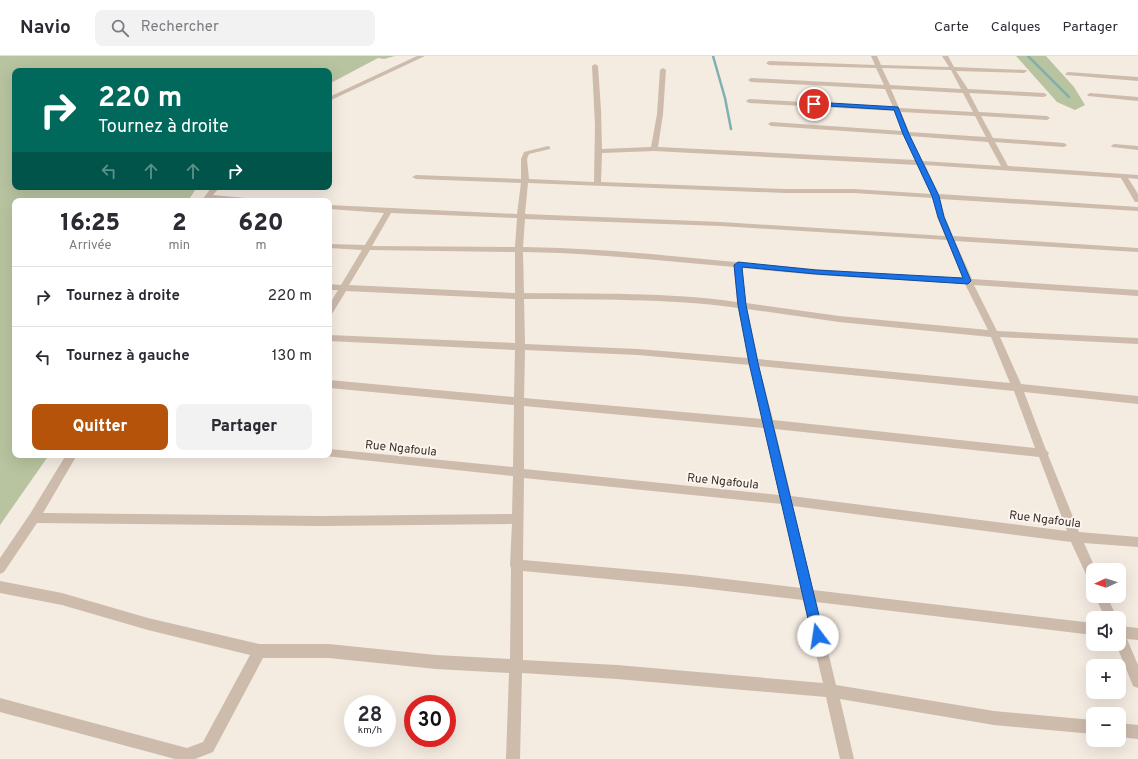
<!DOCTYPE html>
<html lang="fr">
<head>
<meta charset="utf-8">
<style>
	:root { --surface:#fff; --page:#f2f2f3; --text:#2b2b33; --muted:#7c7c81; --line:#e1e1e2; --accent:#b45309 }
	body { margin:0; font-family:Overpass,sans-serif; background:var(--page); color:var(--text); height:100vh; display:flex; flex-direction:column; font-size:15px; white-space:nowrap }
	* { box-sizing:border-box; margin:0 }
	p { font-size:13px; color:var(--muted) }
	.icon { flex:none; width:22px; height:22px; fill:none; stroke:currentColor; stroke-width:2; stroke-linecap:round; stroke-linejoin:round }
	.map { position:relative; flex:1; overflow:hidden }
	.drawer { position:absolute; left:12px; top:142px; width:320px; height:260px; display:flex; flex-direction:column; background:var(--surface); border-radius:8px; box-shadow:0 4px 16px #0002 }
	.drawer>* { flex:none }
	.hud { position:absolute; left:12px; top:12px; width:320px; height:122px; border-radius:8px; box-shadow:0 4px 16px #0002; background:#00695c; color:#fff; overflow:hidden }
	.needle { width:26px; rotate:266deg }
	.tools { position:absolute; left:1086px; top:507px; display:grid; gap:8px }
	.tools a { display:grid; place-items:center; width:40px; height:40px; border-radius:8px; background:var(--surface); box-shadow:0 4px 16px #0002; font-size:20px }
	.speed { position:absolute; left:344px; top:639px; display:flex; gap:8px; font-size:20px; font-weight:700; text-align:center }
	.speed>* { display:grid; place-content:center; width:52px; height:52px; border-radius:50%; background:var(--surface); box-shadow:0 4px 16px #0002; line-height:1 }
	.speed small { font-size:10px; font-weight:400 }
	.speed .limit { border:6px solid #d22; background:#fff; color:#111 }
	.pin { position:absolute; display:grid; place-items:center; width:34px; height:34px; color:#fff; margin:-17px; border:2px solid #fff; border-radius:50%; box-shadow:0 1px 4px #0007 }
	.me { position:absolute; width:44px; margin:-22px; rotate:346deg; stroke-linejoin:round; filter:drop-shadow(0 0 3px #0008) }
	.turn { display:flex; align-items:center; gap:14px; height:84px; padding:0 20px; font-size:18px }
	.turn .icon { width:52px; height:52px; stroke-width:2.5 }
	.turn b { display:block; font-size:28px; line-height:34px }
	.lanes { display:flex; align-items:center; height:38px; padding:0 20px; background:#0003; justify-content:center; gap:20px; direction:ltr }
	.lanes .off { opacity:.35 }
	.eta { display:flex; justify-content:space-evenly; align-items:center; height:68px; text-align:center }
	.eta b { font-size:24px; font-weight:800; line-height:28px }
	.button { display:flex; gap:8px; margin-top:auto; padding:8px 20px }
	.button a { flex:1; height:46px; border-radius:8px; background:var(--accent); color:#fff; font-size:16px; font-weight:800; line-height:46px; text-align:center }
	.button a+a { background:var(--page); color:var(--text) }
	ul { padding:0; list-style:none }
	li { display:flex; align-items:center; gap:12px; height:60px; padding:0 20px; border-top:1px solid var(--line) }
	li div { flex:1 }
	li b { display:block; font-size:15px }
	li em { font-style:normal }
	header { display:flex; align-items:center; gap:24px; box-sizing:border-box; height:56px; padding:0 20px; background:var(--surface); border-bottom:1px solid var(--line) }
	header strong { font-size:19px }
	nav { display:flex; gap:22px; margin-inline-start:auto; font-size:14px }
	.search { width:280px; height:36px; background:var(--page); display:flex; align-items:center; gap:10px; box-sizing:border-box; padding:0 14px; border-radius:8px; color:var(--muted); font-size:15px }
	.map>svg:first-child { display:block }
</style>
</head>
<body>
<header>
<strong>Navio</strong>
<div class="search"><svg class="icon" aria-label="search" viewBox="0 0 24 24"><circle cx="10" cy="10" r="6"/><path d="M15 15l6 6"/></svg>Rechercher</div>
<nav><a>Carte</a><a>Calques</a><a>Partager</a></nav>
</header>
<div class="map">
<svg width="1138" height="703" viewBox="0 0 1138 703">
	<rect width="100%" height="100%" fill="#f4ebe1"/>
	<g fill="#b8c4a0">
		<polygon points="0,0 395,0 384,3 378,2 329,28 329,15 15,15 15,131 197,131 188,145 15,145 15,399 49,399 0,469"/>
		<polygon points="1016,0 1046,0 1074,31 1085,49 1075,54 1057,46"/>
	</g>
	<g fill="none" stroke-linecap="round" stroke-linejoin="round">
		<g stroke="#7fb0b2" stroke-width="2.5">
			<polyline points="713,0 725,42 731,73"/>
			<polyline points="1028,0 1069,41"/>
		</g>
		<g fill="#cdbbac" fill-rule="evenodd">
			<polygon points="417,0 425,0 329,45 329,41"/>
			<path d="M871,0h6l4,9 68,2 -7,-11h6l6,11 72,3 1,1 -3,2 -68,-2 12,18 76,4 3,2 -3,2 -75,-4 10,19 68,4 3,2 -3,2 -66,-4 12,22 71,5 3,2 -3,2 -69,-5 13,24 130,9v4l-10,-1 10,16v8h-3l-14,-24 -196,-13 14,29 199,13v4l-198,-12 5,18 8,19 185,12v4l-183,-11 17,38 166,11v6l-164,-11 23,46 141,7v6l-138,-7 21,47 117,12v8l-114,-12 22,58 3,3 -1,2 31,77 59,5v10l-54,-4 12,27h-3v13l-4,-2 -18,-39 -278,-36 20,84 280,33v12l-277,-33 20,83 158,26 99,9v14l-99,-9 -154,-26 14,60h-14l-14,-62 -209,-18 -95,-6 -2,86h-14l3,-86 -73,-4 -107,-11h-66l-50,94 -18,7h-20l-175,-47v-14l187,50 16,-6 47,-87 -102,-25 -86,-25 -62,-12v-12l62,12 86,25 111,26h70l107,11 74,4 1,-91 -1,-3 2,-41 -190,2 -285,-3 -33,49 -4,2v-16l30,-44 36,-59h11l-34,58 279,3 190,-2 1,-38 -188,-20 4,-1v-6l184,18 1,-62 -185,-17v-8l185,17 1,-47 -186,-9v-6l186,8v-44l-169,-8 -14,23 -3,1v-10l9,-15h-9v-6l12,1 21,-35 -33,-2v-4l36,1 19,-32 -55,-4v-4l188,9 4,-31 -105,-4 -4,-2 4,-2 105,4v-20l3,-7 24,-6 2,1v2l-21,5 -2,5 2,20 65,3 1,-57 -3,-59 3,-2 3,2 3,44 1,39 49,-2 6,-33 3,-44 3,-2 3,2 -3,44 -5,33 257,13 -12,-25 -132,-9 -3,-2 3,-2 131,9 -7,-20 -146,-8 -3,-2 3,-2 144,8 -8,-18 -134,-7 -3,-2 3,-2 133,7 -8,-17 -107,-3 -3,-2 3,-2 106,4zM882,12l69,2 10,19 -71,-4zM891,33l72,4 10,19 -74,-4zM901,56l74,4 11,21 -77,-5zM910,80l78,6 13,24 -79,-5zM654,95l263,14 14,29 -77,-5h-69l-184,-7 1,-29zM528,127l257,10h69l79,5 4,19 8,19 -224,-14 -196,-8zM391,157l126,5 -2,29 -143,-1zM525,163l196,7 226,14 16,39c-72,-5 -145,-9 -217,-16 -74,-7 -148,-15 -223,-16zM370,194l145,2v41l-166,-8zM523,196c71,1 141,9 211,15l3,35c-68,-10 -144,-8 -213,-9zM742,212l74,7 149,9 23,46 -149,-14 -93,-13zM524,243c70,1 145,-1 214,9l10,50 -110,-9 -113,-5zM747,253l92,13 152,15 19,46 -252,-24zM525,294l113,5 112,10 12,54 -238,-21zM759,310l255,25 21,57 -262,-28zM524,350l240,22 15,67 -255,-26zM775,373l264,28 28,74 -276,-35zM524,422l258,26 19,84 -109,-13 -169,-15zM523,515l169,16 111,13 20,83 -206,-18 -94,-5z"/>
			<polygon points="1068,16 1138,21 1138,25 1066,19 1065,18"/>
			<polygon points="1090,37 1138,41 1138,45 1088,40 1087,39"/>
			<polygon points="1114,88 1138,90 1138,94 1112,91 1111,90"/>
			<polygon points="212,131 220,131 213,139 257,143 261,145 210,143 209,145 201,145"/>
			<polygon points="1095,540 1107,540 1117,562 1105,562"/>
			<polygon points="1119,570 1138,572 1138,584 1127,583 1138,609 1138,632 1133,630 1116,588 1119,588"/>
			<polygon points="1119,667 1138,669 1138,683 1119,681"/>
		</g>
	</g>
	<polygon fill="#1a73e8" stroke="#114b97" points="814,46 898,51 909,78 939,140 944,161 971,225 968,228 816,218 742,211 746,249 758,307 824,580 822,584 818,586 814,584 812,580 749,307 738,249 734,209 738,206 816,214 963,222 938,161 932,140 903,78 894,54 812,49 812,47"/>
	<g text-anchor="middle" stroke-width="4" stroke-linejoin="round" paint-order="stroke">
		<g font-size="12" fill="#3b302b" stroke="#fbf5ee">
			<text transform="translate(401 392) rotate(6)" y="4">Rue Ngafoula</text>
			<text transform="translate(723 425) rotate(6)" y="4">Rue Ngafoula</text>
			<text transform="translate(1045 463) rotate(7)" y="4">Rue Ngafoula</text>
		</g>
	</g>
</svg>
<div class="tools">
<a><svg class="needle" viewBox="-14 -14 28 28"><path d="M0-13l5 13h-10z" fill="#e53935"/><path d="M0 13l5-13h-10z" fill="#7c7c81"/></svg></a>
<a><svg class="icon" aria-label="sound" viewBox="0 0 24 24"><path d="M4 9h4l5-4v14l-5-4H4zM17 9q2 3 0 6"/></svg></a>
<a>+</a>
<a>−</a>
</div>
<div class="speed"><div>28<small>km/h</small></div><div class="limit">30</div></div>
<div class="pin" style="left:814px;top:48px;background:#d93025"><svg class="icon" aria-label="arrive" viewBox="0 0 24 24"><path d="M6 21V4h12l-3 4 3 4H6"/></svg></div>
<svg class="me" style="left:818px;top:580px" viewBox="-20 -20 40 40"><circle r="19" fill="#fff"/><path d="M0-13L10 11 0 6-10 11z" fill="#1a73e8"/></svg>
<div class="hud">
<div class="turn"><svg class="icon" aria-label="right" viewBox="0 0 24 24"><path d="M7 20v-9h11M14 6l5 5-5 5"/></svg><div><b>220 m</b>Tournez à droite</div></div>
<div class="lanes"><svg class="icon off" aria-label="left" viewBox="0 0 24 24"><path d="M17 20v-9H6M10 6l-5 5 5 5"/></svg><svg class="icon off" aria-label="ahead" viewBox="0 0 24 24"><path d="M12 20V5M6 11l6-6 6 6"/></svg><svg class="icon off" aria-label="ahead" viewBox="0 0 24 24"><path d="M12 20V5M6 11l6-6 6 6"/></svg><svg class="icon" aria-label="right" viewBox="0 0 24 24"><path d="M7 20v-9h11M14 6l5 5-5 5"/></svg></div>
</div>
<section class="drawer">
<div class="eta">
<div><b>16:25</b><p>Arrivée</p></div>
<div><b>2</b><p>min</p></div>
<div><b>620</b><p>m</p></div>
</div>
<ul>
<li><svg class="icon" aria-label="right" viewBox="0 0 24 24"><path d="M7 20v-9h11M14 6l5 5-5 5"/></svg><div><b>Tournez à droite</b></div><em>220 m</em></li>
<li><svg class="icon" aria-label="left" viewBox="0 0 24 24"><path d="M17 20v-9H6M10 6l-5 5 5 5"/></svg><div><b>Tournez à gauche</b></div><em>130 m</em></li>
</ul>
<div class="button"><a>Quitter</a><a>Partager</a></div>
</section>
</div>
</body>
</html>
